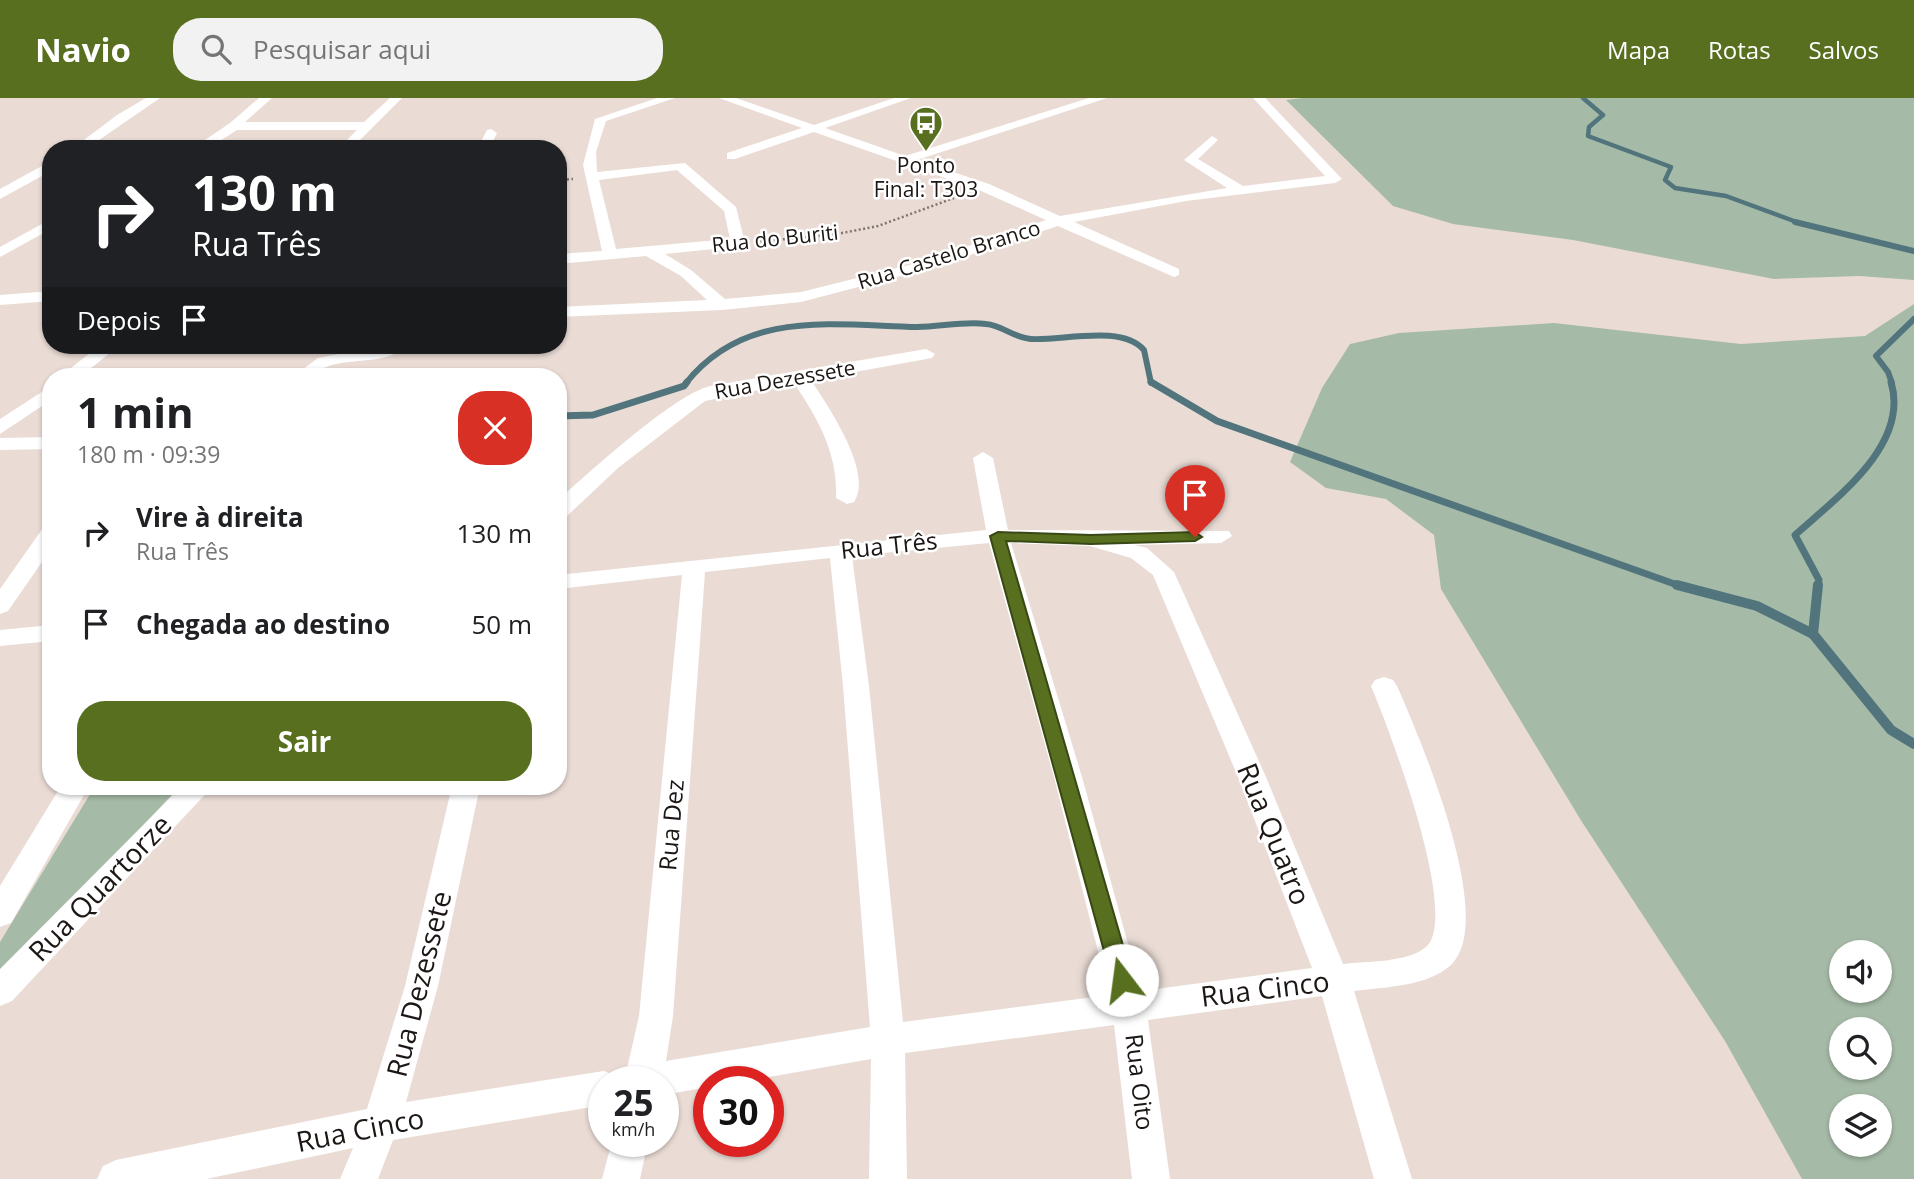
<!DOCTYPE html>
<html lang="pt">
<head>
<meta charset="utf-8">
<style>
	:root { --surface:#fff; --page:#f2f2f2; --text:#202124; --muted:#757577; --accent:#576f1f }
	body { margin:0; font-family:"Open Sans",sans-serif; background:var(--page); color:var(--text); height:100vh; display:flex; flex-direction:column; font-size:26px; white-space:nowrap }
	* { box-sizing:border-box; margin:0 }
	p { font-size:23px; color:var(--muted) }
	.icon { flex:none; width:38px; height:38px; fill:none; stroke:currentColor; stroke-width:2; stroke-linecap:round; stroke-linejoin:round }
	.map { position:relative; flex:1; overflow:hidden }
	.drawer { position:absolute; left:42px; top:270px; width:525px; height:427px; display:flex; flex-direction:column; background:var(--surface); border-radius:28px; box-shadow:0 2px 5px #0004 }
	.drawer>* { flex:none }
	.guide { position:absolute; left:42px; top:42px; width:525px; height:214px; border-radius:28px; box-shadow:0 2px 5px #0004; background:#202124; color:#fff; overflow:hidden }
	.buttons { position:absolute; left:1829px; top:842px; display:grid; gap:14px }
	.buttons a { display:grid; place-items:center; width:63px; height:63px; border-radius:50%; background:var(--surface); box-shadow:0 2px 5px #0004; font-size:35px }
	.speed { position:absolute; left:588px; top:968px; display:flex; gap:14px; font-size:35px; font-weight:700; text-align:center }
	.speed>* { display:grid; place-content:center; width:91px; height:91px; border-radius:50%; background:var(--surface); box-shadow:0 2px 5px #0004; line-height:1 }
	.speed small { font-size:18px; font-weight:400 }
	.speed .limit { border:10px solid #d22; background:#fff; color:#111 }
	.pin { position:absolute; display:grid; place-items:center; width:60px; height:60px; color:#fff; margin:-72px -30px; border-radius:50% 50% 50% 0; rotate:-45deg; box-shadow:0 0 7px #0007 }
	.pin .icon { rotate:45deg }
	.me { position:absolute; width:77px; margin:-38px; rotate:345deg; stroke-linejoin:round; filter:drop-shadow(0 0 5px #0008) }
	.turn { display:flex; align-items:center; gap:24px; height:147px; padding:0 35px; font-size:32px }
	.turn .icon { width:91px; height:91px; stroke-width:2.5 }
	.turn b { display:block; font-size:49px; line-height:60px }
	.then { display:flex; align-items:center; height:66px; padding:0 35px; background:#0003; gap:14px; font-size:26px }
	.round { display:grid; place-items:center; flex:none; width:74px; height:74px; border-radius:28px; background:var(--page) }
	.head { display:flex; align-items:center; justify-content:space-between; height:119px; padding:0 35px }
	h1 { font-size:42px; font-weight:700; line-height:52px }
	.cta { display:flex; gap:14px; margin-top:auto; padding:14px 35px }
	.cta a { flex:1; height:80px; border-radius:28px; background:var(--accent); color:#fff; font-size:28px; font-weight:700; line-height:80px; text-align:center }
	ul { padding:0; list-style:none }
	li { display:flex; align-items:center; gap:21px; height:91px; padding:0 35px }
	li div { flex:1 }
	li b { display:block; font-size:26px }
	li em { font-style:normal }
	header { display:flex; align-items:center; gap:42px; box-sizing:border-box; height:98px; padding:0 35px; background:var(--accent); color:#fff }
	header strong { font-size:33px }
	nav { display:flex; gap:38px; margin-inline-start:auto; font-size:24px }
	.search { width:490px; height:63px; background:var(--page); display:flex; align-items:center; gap:18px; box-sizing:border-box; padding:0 24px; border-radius:28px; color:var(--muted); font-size:26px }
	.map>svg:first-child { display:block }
</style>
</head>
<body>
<header>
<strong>Navio</strong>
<div class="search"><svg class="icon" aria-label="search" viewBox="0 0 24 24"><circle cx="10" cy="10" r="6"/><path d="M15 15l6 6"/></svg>Pesquisar aqui</div>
<nav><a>Mapa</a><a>Rotas</a><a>Salvos</a></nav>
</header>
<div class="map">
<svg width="1914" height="1081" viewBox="0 0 1914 1081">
	<rect width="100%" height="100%" fill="#eadcd5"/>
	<g fill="#a6bba7" fill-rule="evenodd">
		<polygon points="1303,0 1914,0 1914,182 1859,178 1774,181 1573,142 1453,126 1393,108 1286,2"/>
		<path d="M1914,206v875h-112l-77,-138 -143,-219 -141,-233 -7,-54 -48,-36 -60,-11 -36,-26 32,-74 28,-44 49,-11 155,-10 187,21 124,-8zM1841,854h39v38h-39zM1841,931h39v39h-39zM1841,1008h39v38h-39z"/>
		<polygon points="95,688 180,688 0,881 0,844"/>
	</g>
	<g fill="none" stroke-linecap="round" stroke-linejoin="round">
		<polyline stroke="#51747d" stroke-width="4.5" points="1583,0 1603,17 1589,29 1588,38 1671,69 1665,82 1675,90 1726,98 1802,126"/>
		<g stroke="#51747d" stroke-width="6">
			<polyline points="1795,124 1914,153"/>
			<path d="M686,285c59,-74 146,-58 231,-56 23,0 46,-6 69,-3 16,1 28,14 45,15 31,2 90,-15 113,11l7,33"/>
			<polyline points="1892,285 1888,274 1876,258 1914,221"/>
		</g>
		<g stroke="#51747d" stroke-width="7">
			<polyline points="1151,284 1217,323 1683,489"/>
			<polyline points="558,318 593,317 684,288 687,284"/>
			<path d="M1818,489l1,-7 -24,-45c41,-37 115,-90 96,-153"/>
		</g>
		<g stroke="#51747d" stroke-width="10">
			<polyline points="1677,487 1757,508 1813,536"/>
			<polyline points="1818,487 1813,536 1891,632 1914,646"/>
		</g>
		<g stroke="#7e7570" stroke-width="2.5" stroke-dasharray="2 2.5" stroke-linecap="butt">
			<polyline points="558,82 573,81"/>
			<polyline points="756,144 837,136 878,128 954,100"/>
		</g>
		<g fill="#fff" fill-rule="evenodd">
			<polygon points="146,0 160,0 86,51 72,51 117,17"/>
			<polygon points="259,0 272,0 245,24 364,24 390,0 402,0 351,51 338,51 357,32 237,32 207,51 192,51 230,25"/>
			<path d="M657,0h18l-69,23 -10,31 1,20 88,-9 51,44 9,36 -2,3 -78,8 26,16 34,29 76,-7 116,-29 129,-43 -67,-30 -165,-58 -79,27h-8v-6l75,-25 -83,-30h17l78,27 80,-27h17l-86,30 80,28 184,-58h18l-190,62 72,24 71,32 167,-28 -43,-28 28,-24 6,4 -20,19 45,27 82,-10 -72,-78h12l77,81 -7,4 -149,18 -112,21 105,47v6l-5,2 -116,-51 -131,43 -126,33 -79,8 -164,7v-10l149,-7 -26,-24 -35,-20 -88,8v-10l44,-3 -19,-86 12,-46zM677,72l47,41 6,28 -114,10 -17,-69z"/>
			<polygon points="491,31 497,35 489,51 477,51 487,32"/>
			<polygon points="51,63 51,73 0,101 0,91"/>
			<polygon points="51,121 51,131 0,159 0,149"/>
			<polygon points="51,193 51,203 0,207 0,197"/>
			<polygon points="100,247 120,247 81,278 61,278"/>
			<path d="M385,247h22c-16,18 -49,14 -71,19 -18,4 -21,13 -42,12l24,-18z"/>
			<path d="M926,251l9,5 -3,4 -121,22c16,25 63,92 43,122l-7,2 -11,-6c2,-45 -18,-79 -42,-115l-89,18 -87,67 -52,49 -8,1v-18c32,-28 114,-104 152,-114z"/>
			<polygon points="51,288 51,302 0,336 0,321"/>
			<polygon points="51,339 51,351 0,352 0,340"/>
			<path d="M983,354l10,6 15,72 221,1 3,5 -11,7 -87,2 13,3 27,24 92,205 77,187c24,-3 64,-1 83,-17 35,-31 -38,-221 -55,-261l4,-6 9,-3 9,3 4,6c23,52 101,234 54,279 -24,22 -68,22 -97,26l58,188h-38l-52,-183 -174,24 22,159h-38l-18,-154 -209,28 2,126h-38l2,-120 -130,23h-32v5l-46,8v-13h-39l15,-66 43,-441 -124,14v-14l428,-45 -13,-72zM989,445l65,234 55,218 -206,27 -34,-336 -17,-130zM1011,445l79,3 41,12 22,17 85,202 74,191 -171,23 -59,-214zM830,460l13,128 27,341 -204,34 7,-45 32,-444z"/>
			<polygon points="51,428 51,451 8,513 0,516 0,491 43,430"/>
			<polygon points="51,527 51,543 0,548 0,532"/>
			<polygon points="61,688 89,688 11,825 0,829 0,788"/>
			<polygon points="182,688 213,688 12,903 0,908 0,871"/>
			<polygon points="452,688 480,688 438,888 406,1004 604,973 617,978 619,984 604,984 604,1007 393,1042 378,1081 340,1081 353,1050 206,1081 97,1081 103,1068 116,1062 367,1011 405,888"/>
			<polygon points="612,1043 648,1043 640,1081 602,1081"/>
		</g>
	</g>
	<polygon fill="#576f1f" stroke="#394814" stroke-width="2" points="998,434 1091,437 1195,434 1202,439 1195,443 1091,446 1006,443 1133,882 1130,889 1122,892 1115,889 1112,882 990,438"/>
	<defs>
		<symbol id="bus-pin" viewBox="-11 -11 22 30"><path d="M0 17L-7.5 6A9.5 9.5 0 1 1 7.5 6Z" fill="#576f1f" stroke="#fff"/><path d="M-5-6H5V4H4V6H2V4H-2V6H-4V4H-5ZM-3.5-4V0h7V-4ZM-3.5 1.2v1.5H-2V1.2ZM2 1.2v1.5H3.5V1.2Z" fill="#fff"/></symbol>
	</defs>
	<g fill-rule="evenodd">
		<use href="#bus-pin" x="907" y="6" width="38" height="52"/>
	</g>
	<g text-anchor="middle" stroke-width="5" stroke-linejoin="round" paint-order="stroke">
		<g font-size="21" fill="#1c1715" stroke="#fff">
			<text x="926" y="75">Ponto<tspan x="926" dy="24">Final: T303</tspan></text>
		</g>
		<g font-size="21" fill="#1c1715" stroke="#fff">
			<text transform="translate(775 141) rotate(-6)" y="7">Rua do Buriti</text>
			<text transform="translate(949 157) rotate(-17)" y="7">Rua Castelo Branco</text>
			<text transform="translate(785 282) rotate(-10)" y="7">Rua Dezessete</text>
		</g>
		<g font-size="24" fill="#1c1715" stroke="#fff">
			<text transform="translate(889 448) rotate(-6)" y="8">Rua Três</text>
			<text transform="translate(672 727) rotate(-85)" y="8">Rua Dez</text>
			<text transform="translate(1139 984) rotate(83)" y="8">Rua Oito</text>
		</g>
		<g font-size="28" fill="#1c1715" stroke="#fff">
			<text transform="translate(1274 736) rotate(68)" y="10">Rua Quatro</text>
			<text transform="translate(100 790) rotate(-46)" y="10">Rua Quartorze</text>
			<text transform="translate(419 886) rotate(-76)" y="10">Rua Dezessete</text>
			<text transform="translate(1265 891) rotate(-7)" y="10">Rua Cinco</text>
			<text transform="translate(360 1032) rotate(-11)" y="10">Rua Cinco</text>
		</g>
	</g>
</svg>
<div class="buttons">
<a><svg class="icon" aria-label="sound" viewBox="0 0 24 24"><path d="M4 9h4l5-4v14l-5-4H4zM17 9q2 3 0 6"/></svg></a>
<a><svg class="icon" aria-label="search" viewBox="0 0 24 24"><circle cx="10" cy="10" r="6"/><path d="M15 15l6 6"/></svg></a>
<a><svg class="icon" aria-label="layers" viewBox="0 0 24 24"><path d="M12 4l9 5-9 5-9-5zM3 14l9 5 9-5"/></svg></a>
</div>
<div class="speed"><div>25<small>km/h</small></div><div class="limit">30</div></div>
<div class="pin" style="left:1195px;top:439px;background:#d93025"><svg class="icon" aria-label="arrive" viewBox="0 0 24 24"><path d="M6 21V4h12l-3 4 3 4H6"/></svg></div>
<svg class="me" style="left:1122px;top:882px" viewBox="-20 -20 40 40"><circle r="19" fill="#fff"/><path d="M0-13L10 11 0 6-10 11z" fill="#576f1f"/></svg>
<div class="guide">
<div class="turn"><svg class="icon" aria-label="right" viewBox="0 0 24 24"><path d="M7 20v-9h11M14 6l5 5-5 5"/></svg><div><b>130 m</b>Rua Três</div></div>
<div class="then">Depois<svg class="icon" aria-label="arrive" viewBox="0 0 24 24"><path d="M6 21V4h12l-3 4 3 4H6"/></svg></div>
</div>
<section class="drawer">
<div class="head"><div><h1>1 min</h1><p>180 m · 09:39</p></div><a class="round" style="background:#d93025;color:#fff"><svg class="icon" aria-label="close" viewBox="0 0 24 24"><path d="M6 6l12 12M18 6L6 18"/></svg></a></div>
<ul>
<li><svg class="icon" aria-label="right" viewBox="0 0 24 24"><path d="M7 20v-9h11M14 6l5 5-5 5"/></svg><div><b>Vire à direita</b><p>Rua Três</p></div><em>130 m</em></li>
<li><svg class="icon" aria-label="arrive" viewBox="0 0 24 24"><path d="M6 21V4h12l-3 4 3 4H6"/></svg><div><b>Chegada ao destino</b></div><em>50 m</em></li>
</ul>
<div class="cta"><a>Sair</a></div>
</section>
</div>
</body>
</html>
